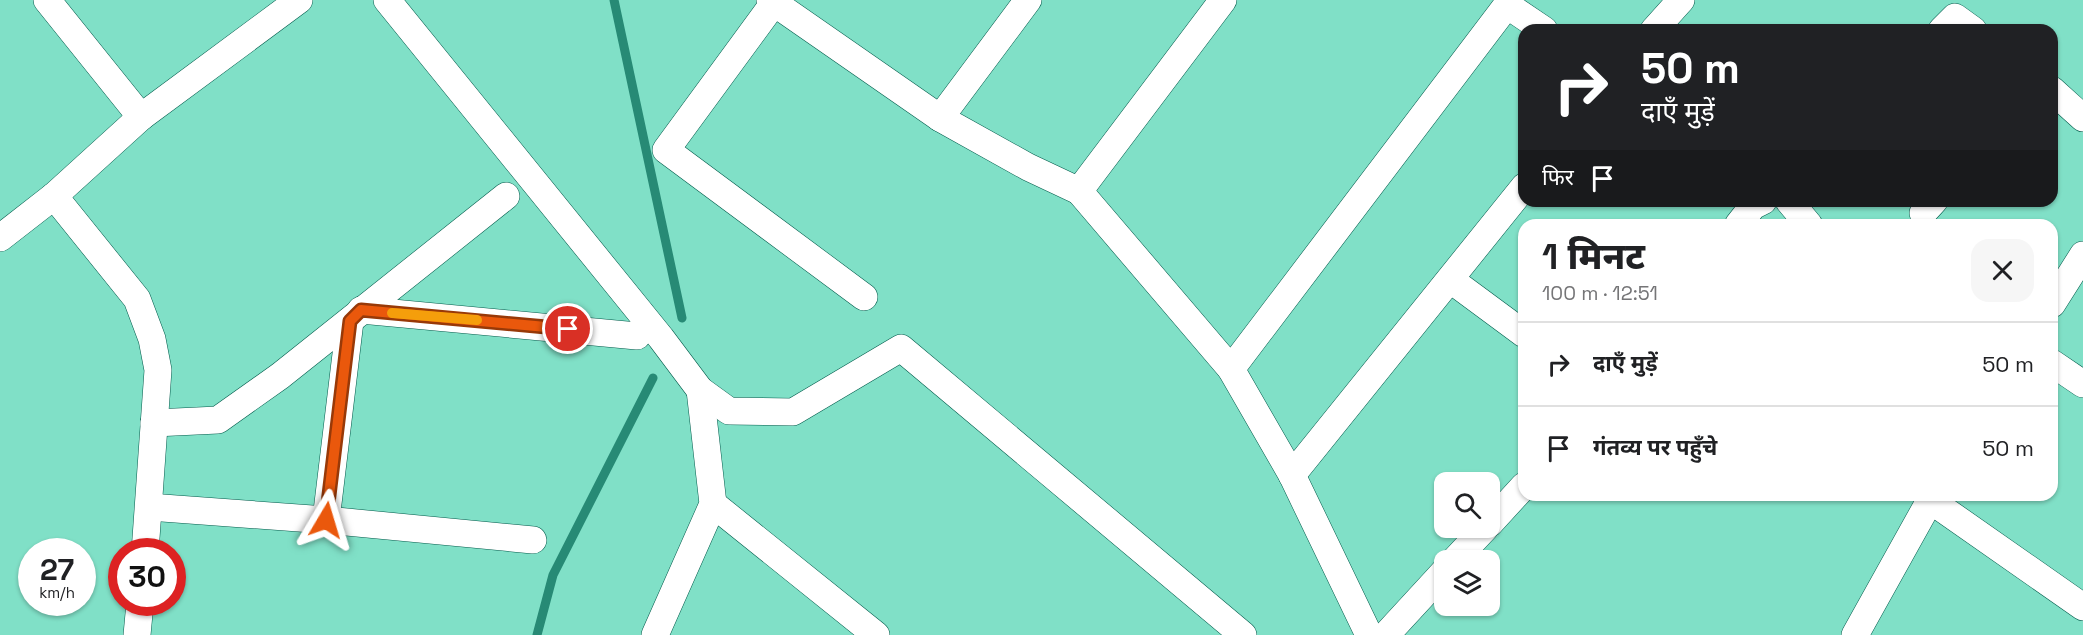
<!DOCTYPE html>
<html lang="hi">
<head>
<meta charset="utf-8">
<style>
	:root { --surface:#fff; --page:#f6f6f6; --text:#202124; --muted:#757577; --line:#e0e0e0 }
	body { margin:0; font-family:"Space Grotesk","Noto Sans Devanagari",sans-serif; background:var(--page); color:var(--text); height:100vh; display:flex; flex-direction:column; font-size:22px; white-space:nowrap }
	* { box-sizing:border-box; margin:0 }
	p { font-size:20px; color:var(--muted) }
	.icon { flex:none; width:33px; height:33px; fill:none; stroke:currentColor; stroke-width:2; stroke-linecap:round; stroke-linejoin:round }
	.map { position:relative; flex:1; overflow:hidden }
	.side { position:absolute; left:1518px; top:219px; width:540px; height:282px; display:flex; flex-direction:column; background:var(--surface); border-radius:18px; box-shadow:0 2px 4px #0004 }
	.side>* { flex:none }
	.hud { position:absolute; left:1518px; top:24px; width:540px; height:183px; border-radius:18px; box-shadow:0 2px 4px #0004; background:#202124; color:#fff; overflow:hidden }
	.fabs { position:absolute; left:1434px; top:472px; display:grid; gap:12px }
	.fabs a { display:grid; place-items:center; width:66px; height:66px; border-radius:12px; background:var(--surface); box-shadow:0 2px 4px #0004; font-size:30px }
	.speed { position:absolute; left:18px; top:538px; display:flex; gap:12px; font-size:30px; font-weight:700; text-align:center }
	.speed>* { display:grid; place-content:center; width:78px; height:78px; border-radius:50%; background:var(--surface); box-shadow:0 2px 4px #0004; line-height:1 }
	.speed small { font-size:15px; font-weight:400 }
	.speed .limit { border:9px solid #d22; background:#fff; color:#111 }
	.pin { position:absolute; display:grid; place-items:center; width:51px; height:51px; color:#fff; margin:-26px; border:3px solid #fff; border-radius:50%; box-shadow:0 2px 6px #0007 }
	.me { position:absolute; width:66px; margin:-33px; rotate:7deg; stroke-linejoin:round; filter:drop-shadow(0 0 4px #0008) }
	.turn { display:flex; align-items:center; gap:21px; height:126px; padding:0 24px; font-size:27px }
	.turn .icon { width:78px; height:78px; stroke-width:2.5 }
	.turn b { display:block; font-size:42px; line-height:51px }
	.then { display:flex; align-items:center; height:57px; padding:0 24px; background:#0003; gap:12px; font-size:22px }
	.round { display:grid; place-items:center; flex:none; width:63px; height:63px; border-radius:18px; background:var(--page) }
	.head { display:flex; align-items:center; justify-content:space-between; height:102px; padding:0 24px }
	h1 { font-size:36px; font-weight:800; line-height:45px }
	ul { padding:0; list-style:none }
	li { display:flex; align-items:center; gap:18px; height:84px; padding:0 24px; border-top:2px solid var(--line) }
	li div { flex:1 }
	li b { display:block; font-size:22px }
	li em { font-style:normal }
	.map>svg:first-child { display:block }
</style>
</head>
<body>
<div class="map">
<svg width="2083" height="635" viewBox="0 0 2083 635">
	<rect width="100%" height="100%" fill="#80e0c7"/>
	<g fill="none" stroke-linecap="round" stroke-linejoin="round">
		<g stroke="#278a75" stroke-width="9">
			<polyline points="614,0 682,318"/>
			<polyline points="537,635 553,575 653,378"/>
		</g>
		<defs>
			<g id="street">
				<polyline points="47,0 141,117"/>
				<polyline points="387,0 661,338 700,390 729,411 793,412 901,348 1243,635"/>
				<polyline points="770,0 940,118 1028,167 1079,191 1223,0"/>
				<polyline points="776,0 666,150 864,297"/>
				<polyline points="1654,30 1681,0"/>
				<polyline points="1942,30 1955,17 1973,30"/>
				<polyline points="2052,90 2083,118"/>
				<polyline points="940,118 1028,0"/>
				<polyline points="1079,191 1231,369 1292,475 1369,635"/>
				<polyline points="54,196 137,299 152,339 158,370 145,552"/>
				<polyline points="1789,201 1809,225"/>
				<polyline points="1923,213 1934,201"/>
				<polyline points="1738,225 1753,206 1763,201"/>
				<polyline points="0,238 54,196 141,117 299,0"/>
				<polyline points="1451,280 1524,334"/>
				<polyline points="2052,304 2083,255"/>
				<polyline points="361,310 637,336"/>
				<polyline points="2052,363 2083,384"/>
				<polyline points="1231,369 1507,5 1544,30"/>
				<polyline points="154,423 218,420 280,376 506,196"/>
				<polyline points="1292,475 1524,187"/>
				<polyline points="1930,500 2083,607"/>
				<polyline points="713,504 876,635"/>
				<polyline points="149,507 326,520 533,540"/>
				<polyline points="326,520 350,321"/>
				<polyline points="1490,523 1524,486"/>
				<polyline points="1454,561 1485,528"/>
				<polyline points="137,635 140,603"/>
				<polyline points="655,635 713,504 700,390"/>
				<polyline points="1386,635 1444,572"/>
				<polyline points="1855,635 1933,495"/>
			</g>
		</defs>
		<use href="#street" stroke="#015b4b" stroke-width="28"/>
		<use href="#street" stroke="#fff" stroke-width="27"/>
	</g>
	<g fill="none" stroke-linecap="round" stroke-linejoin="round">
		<defs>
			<polyline id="route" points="326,520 350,321 361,310 568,329"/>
		</defs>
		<use href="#route" stroke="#983908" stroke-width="15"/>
		<use href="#route" stroke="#ea580c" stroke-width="10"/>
		<polyline stroke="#f59e0b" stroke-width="10" points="392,313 477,320"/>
	</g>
</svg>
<div class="fabs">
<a><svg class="icon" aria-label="search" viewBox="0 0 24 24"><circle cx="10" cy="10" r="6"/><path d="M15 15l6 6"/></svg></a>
<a><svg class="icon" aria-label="layers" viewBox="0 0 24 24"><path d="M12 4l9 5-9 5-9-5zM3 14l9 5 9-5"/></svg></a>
</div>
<div class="speed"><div>27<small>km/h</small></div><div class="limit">30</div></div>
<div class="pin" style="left:568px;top:329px;background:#d93025"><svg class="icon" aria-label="arrive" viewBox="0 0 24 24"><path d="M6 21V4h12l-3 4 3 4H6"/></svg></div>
<svg class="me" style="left:326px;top:520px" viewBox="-20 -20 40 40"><path d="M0-17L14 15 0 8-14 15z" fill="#ea580c" stroke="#fff" stroke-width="4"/></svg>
<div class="hud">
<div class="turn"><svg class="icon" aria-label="right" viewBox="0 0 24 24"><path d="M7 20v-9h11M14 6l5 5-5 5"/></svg><div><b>50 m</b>दाएँ मुड़ें</div></div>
<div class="then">फिर<svg class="icon" aria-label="arrive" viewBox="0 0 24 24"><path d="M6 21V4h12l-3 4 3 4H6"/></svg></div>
</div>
<section class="side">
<div class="head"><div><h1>1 मिनट</h1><p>100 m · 12:51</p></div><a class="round"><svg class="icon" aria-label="close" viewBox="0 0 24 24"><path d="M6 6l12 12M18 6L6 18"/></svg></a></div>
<ul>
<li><svg class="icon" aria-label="right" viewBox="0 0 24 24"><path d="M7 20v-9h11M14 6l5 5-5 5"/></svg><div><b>दाएँ मुड़ें</b></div><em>50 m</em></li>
<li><svg class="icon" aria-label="arrive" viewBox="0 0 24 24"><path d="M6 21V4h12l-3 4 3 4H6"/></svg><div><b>गंतव्य पर पहुँचे</b></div><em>50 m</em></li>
</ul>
</section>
</div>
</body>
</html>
